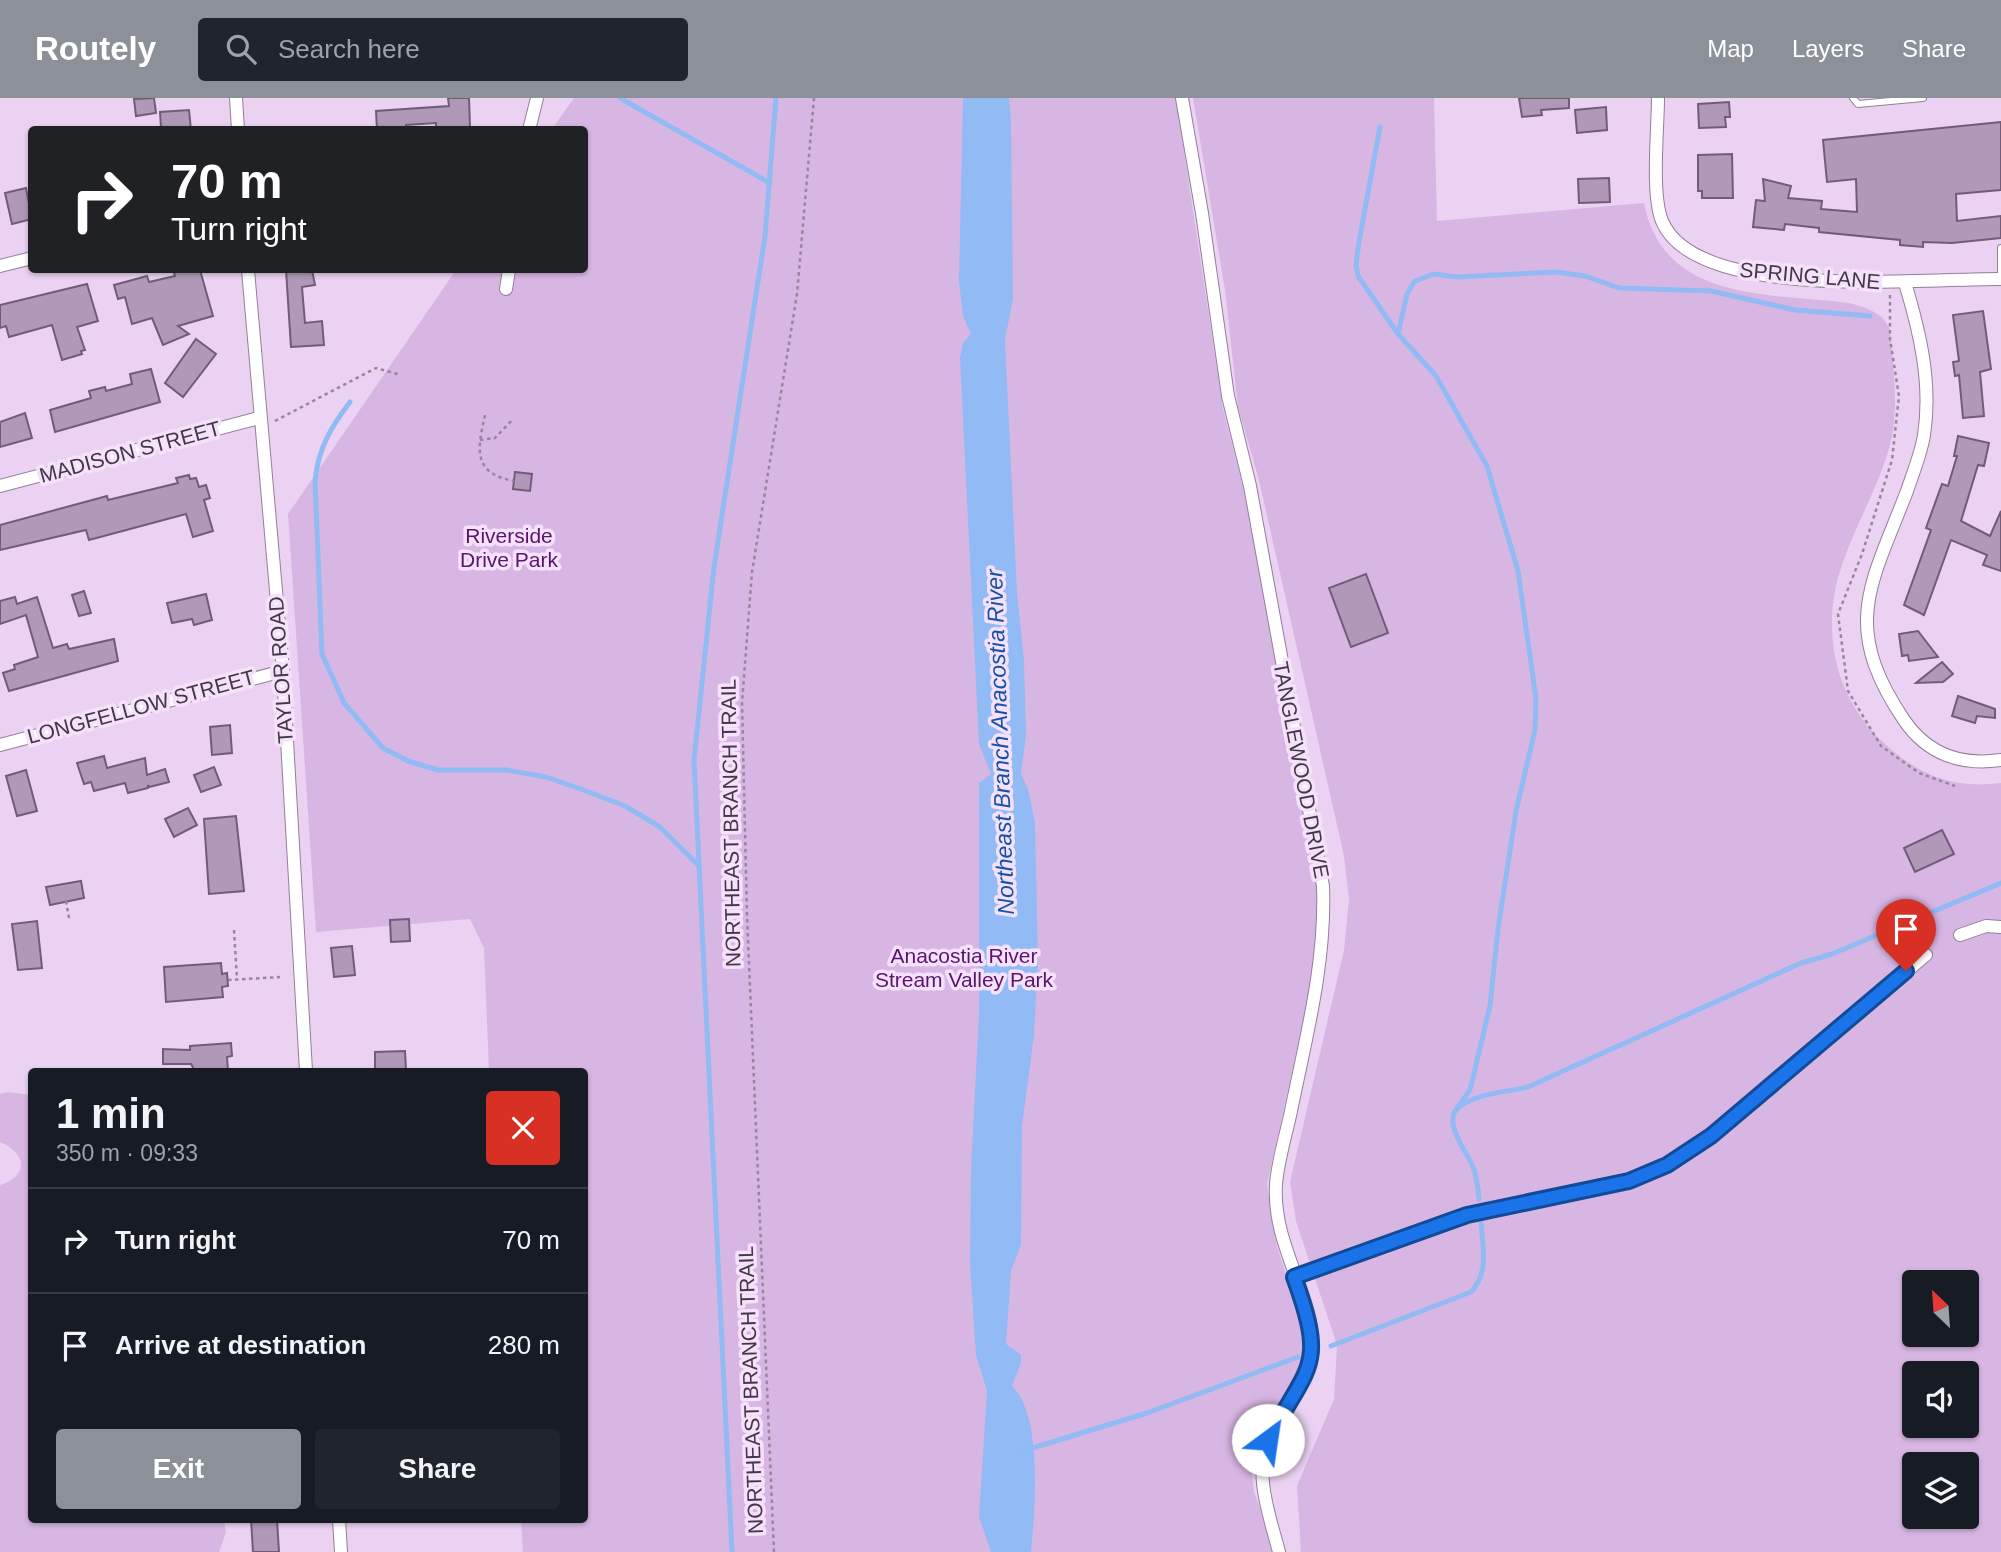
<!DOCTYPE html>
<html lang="en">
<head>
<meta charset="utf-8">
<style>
	:root { --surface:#171b24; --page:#20242c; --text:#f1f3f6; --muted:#9ea1a6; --line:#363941; --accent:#8c9099 }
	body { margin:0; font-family:Arial,sans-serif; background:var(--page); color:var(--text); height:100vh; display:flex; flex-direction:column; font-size:26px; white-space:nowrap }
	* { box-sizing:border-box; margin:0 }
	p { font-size:23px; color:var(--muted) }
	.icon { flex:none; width:38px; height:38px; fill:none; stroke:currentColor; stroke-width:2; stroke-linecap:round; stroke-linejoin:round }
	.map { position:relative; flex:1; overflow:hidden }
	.details { position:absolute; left:28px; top:970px; width:560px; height:455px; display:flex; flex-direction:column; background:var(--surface); border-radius:7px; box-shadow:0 2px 5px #0004 }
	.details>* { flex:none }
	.guide { position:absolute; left:28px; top:28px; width:560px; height:147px; border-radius:7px; box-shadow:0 2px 5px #0004; background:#202124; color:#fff; overflow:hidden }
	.needle { width:46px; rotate:335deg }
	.fabs { position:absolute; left:1902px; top:1172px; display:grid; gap:14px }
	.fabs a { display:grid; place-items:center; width:77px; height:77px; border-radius:7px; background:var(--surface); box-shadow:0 2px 5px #0004; font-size:35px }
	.pin { position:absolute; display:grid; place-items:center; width:60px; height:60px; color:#fff; margin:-72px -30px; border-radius:50% 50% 50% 0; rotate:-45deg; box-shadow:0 0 7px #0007 }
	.pin .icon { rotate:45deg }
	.me { position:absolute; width:77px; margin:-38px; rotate:31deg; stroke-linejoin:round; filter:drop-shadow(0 0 5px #0008) }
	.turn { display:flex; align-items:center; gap:24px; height:147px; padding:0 28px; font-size:32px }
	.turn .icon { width:91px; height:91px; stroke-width:2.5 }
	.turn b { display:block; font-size:49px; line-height:60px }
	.round { display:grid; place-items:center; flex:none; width:74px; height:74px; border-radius:7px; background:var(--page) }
	.summary { display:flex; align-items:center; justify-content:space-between; height:119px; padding:0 28px }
	h1 { font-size:42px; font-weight:800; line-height:52px }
	.cta { display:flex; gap:14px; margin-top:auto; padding:14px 28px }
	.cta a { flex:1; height:80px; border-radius:7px; background:var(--accent); color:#fff; font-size:28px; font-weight:800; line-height:80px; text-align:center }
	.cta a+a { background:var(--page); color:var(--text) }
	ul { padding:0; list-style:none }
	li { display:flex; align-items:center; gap:21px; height:105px; padding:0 28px; border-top:2px solid var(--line) }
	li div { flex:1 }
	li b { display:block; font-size:26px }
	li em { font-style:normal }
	header { display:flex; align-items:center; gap:42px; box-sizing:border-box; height:98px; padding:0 35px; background:var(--accent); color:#fff }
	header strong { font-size:33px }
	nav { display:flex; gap:38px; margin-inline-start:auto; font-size:24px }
	.search { width:490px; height:63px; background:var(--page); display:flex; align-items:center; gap:18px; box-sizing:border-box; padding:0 24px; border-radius:7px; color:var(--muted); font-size:26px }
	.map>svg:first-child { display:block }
</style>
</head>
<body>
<header>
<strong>Routely</strong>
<div class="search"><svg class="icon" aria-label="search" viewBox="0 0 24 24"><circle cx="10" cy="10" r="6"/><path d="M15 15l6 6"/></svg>Search here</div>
<nav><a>Map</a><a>Layers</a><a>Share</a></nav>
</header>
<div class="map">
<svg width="2001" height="1454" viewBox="0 0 2001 1454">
	<rect width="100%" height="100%" fill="#ebd2f2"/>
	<g fill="#d8b6e3" fill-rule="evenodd">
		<polygon points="574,0 1176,0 1223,311 1245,397 1299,680 1317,750 1320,808 1317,859 1267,1087 1277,1148 1303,1230 1302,1271 1260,1336 1251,1365 1254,1394 1277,1454 523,1454 521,1421 584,1421 584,973 489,973 484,850 470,821 316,834 288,416 456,172 584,172 584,32 552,31"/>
		<path d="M1193,0h241l3,123 207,-18c19,99 125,90 205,100 18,5 34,9 41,27 3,37 9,76 1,111 -11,44 -35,82 -49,124 -22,63 -8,134 43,179 35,32 69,45 116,39v769h-700l-4,-66 37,-87 3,-54 -41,-124 -6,-39 54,-232 5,-51 -5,-43 -85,-376 -21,-73 -13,-117zM1914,1185h53v52h-53zM1914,1276h53v52h-53zM1914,1367h53v52h-53z"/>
		<path d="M8,994l23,3 1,424h192l2,13 -7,20h-219v-367c29,-9 27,-32 0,-43v-48z"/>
	</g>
	<path fill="#92baf5" d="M963,0h46l2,24 2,176 -8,42 12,252 7,69 2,74 -5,39 7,15 7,34 3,138 -4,74 -12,91 -1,119 -10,26 -5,73 15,11v8l-9,23c31,29 23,125 19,166h-40l-12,-35 8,-126 -11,-36 -6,-91 1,-96 8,-155v-230l12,-9 -12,-30 -19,-386 3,-15 8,-9 -8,-18 -4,-35z"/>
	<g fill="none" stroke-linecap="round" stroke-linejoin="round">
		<g stroke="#92baf5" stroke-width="5">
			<polyline points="620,0 770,85"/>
			<polyline points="1380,29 1359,144 1356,166 1358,178 1398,236 1436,278 1487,368 1518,473 1536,601 1535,632 1516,713 1498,831 1490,908 1470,992 1457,1010"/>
			<polyline points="1398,236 1407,196 1415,183 1434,176 1457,179 1556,174 1585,178 1619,190 1711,193 1795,212 1870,218"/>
			<path d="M350,304c-19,25 -32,47 -35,79l7,173 22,49 39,45 25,13 30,9h69l39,7 32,11 47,18 35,21 39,39"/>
			<path d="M1479,1101c-1,-11 -2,-22 -6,-32 -6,-15 -32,-46 -14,-60 19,-14 47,-15 69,-20l273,-124 31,-9 169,-71"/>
			<path d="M1331,1248l140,-54c18,-19 12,-44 10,-69"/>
			<polyline points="1026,1352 1147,1315 1298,1259"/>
			<polyline points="732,1454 694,662 714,469 765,138 776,0"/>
		</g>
	</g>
	<g fill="#b099b8" stroke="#715c78" stroke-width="2">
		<polygon points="154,0 156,15 136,18 134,1"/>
		<polygon points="448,0 469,0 470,29 436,30 436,25 406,27 406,32 377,32 376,13 449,8"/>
		<polygon points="1519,0 1569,0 1569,10 1541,12 1542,17 1522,19"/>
		<polygon points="1729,4 1730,19 1725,19 1726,29 1699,30 1698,6"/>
		<polygon points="1606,9 1607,32 1577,35 1575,12"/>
		<polygon points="189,12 191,32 161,30 160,14"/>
		<polygon points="2001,24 2001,92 1956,96 1957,123 2001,118 2001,140 1952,145 1923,144 1923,149 1900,147 1900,142 1819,134 1819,130 1785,126 1784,132 1753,129 1756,102 1765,103 1763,81 1791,88 1788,100 1822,103 1821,111 1857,114 1856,81 1827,84 1823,42"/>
		<polygon points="1732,56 1733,100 1702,100 1702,93 1698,93 1698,57"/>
		<polygon points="1609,80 1610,104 1579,105 1578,81"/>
		<polygon points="26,90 32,121 12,126 5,95"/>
		<polygon points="173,172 200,172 213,218 178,228 189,236 163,247 152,220 132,226 125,199 118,201 114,187 147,178 149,184 175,178"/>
		<polygon points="286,172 312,172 315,187 302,189 305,225 322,223 324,247 291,249"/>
		<polygon points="87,186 98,223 77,229 85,252 81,253 82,256 62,262 52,227 9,239 6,228 0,230 0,207"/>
		<polygon points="1983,213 1991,271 1980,274 1984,318 1963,320 1959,277 1955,278 1953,264 1959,263 1953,217"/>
		<polygon points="196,241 216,256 183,299 165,285"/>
		<polygon points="151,271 160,304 55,334 50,312 91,300 89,293 105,289 106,293 132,286 130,276"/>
		<polygon points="25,315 32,340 0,349 0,324"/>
		<polygon points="1958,338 1989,345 1984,368 1978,367 1961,423 1990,438 2001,413 2001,473 1983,467 1987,457 1951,442 1924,517 1904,507 1931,432 1926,430 1942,386 1948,388 1957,358 1954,358"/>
		<polygon points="515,374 532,376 530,393 513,391"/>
		<polygon points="189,377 190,381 196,380 199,389 206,387 210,400 204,402 213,433 193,439 186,416 89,442 86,432 0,452 0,427 107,398 108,402 178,385 176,380"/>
		<polygon points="1366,476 1388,535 1351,549 1329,490"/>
		<polygon points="84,493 91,515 79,518 72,497"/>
		<polygon points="206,496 212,522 194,527 192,521 172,525 167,505"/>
		<polygon points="15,499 17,506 37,499 53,550 67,546 69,551 114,541 118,563 9,593 3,575 15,571 14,567 38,559 26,517 0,526 0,503"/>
		<polygon points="1918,533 1938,559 1909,563 1908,557 1902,558 1899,536"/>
		<polygon points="1942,564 1953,576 1943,584 1916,585"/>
		<polygon points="1958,598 1995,611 1995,620 1977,618 1975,625 1952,618"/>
		<polygon points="230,627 232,655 212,657 210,629"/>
		<polygon points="104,658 107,670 145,660 147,677 165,671 169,684 149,689 148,687 148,690 128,695 125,685 94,693 91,684 84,686 77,665"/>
		<polygon points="214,669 221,687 201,694 194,677"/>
		<polygon points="26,672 37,713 17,718 6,678"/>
		<polygon points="188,710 197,727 174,739 165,721"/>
		<polygon points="236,718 244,793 209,796 204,721"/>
		<polygon points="1942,732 1954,756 1915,774 1904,750"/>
		<polygon points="81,783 84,800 50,807 46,789"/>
		<polygon points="409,821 410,843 391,844 390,822"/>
		<polygon points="37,823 42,870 18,872 12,826"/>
		<polygon points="352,848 355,877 334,879 331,850"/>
		<polygon points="221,865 222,876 227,875 228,888 222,889 223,899 166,904 164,869"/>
		<polygon points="231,945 232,958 227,959 228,973 195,973 191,966 163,966 163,951 190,952 190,948"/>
		<polygon points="405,953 406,973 375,973 375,954"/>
		<polygon points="251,1421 277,1421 279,1454 253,1454"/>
	</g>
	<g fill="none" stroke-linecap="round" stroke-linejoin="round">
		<defs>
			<g id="service">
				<polyline points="1853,0 1858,6 1923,0"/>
				<polyline points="2001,150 2001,176"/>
			</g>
			<g id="minor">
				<polyline points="236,0 238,32"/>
				<path d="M1182,0l20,115 26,183 22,90 73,400c3,77 -17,151 -32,225 -5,24 -13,49 -15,73 -4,63 39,112 36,164 -3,37 -28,59 -43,90 -16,35 1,79 10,114"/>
				<path d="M1658,0c0,31 -7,96 4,123 34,82 264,57 339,58"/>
				<polyline points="529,32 537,0"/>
				<polyline points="0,168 32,160"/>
				<polyline points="248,172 283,573 306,973"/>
				<path d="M1905,185c15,49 27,101 19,152 -3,19 -11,38 -17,56 -36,94 -67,134 -3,229 23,34 57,46 97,40"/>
				<polyline points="506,191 509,172"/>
				<polyline points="0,388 259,320"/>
				<polyline points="0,647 283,573"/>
				<polyline points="1960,837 1986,828 2001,829"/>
				<polyline points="1294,1179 1467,1117 1629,1083 1680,1060 1711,1038 1926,857"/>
				<polyline points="339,1421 341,1454"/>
			</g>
		</defs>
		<use href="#service" stroke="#947e9b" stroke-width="8"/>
		<use href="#minor" stroke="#947e9b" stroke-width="14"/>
		<g stroke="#97869c" stroke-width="2.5" stroke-dasharray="3.5 3.5" stroke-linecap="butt">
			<polyline points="1890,197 1890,241 1899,298 1892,362 1862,456 1838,516 1848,593 1881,648 1919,675 1955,688"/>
			<path d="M485,317c-7,33 -14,58 29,66"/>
			<polyline points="275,323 376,270 401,277"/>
			<polyline points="480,342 495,340 513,321"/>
			<polyline points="66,803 69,820"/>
			<polyline points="234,832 237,881"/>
			<polyline points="228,882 280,879"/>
			<polyline points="774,1454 747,818 742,605 752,474 797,196 814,0"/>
		</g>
		<use href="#service" stroke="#fff" stroke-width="6"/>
		<use href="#minor" stroke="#fff" stroke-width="12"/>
	</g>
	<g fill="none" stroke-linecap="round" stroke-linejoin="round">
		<defs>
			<path id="route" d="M1268,1342c41,-77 59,-72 26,-163l173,-62 162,-34 38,-16 44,-29 195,-165"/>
		</defs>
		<use href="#route" stroke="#114b97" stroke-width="18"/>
		<use href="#route" stroke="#1a73e8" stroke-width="12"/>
	</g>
	<g text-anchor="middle" stroke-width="7" stroke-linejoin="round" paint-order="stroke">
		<g font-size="21" fill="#423845" stroke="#f5e1fb">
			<text transform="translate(1810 178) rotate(5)" y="7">SPRING LANE</text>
			<text transform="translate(130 354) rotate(-15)" y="7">MADISON STREET</text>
			<text transform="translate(281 572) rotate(-94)" y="7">TAYLOR ROAD</text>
			<text transform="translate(141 609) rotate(-15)" y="7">LONGFELLOW STREET</text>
			<text transform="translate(1301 672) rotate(79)" y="7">TANGLEWOOD DRIVE</text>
			<text transform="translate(731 725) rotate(-91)" y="7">NORTHEAST BRANCH TRAIL</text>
			<text transform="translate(751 1292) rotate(-92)" y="7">NORTHEAST BRANCH TRAIL</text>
		</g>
		<g font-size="21" fill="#59146b" stroke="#f5e1fb">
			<text x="509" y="445">Riverside<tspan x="509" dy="24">Drive Park</tspan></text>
			<text x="964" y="865">Anacostia River<tspan x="964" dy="24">Stream Valley Park</tspan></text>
		</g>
		<g font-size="23" font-style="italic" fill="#1653a7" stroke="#f5e1fb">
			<text transform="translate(1000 644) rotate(-92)" y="8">Northeast Branch Anacostia River</text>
		</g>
	</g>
</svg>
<div class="fabs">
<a><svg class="needle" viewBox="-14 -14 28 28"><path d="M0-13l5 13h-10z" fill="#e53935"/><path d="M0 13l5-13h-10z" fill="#9ea1a6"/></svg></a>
<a><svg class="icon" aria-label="sound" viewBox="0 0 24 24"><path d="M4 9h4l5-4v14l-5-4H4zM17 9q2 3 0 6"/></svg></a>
<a><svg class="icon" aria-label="layers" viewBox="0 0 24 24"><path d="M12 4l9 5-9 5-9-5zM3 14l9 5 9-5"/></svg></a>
</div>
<div class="pin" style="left:1906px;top:873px;background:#d93025"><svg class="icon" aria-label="arrive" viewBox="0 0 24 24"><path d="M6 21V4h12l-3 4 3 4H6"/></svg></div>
<svg class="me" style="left:1268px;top:1342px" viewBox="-20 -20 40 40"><circle r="19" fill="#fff"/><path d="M0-13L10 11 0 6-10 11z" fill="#1a73e8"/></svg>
<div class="guide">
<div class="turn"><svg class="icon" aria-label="right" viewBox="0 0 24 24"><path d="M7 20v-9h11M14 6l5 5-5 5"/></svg><div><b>70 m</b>Turn right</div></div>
</div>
<section class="details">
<div class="summary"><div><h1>1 min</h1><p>350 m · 09:33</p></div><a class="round" style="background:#d93025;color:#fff"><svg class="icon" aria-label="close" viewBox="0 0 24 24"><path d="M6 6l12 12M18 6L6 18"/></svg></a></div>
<ul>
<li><svg class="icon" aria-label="right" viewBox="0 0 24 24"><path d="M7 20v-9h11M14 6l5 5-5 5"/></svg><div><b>Turn right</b></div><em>70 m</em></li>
<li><svg class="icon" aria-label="arrive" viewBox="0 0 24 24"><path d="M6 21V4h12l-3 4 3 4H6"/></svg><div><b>Arrive at destination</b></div><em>280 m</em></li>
</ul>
<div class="cta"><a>Exit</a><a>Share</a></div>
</section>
</div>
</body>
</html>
